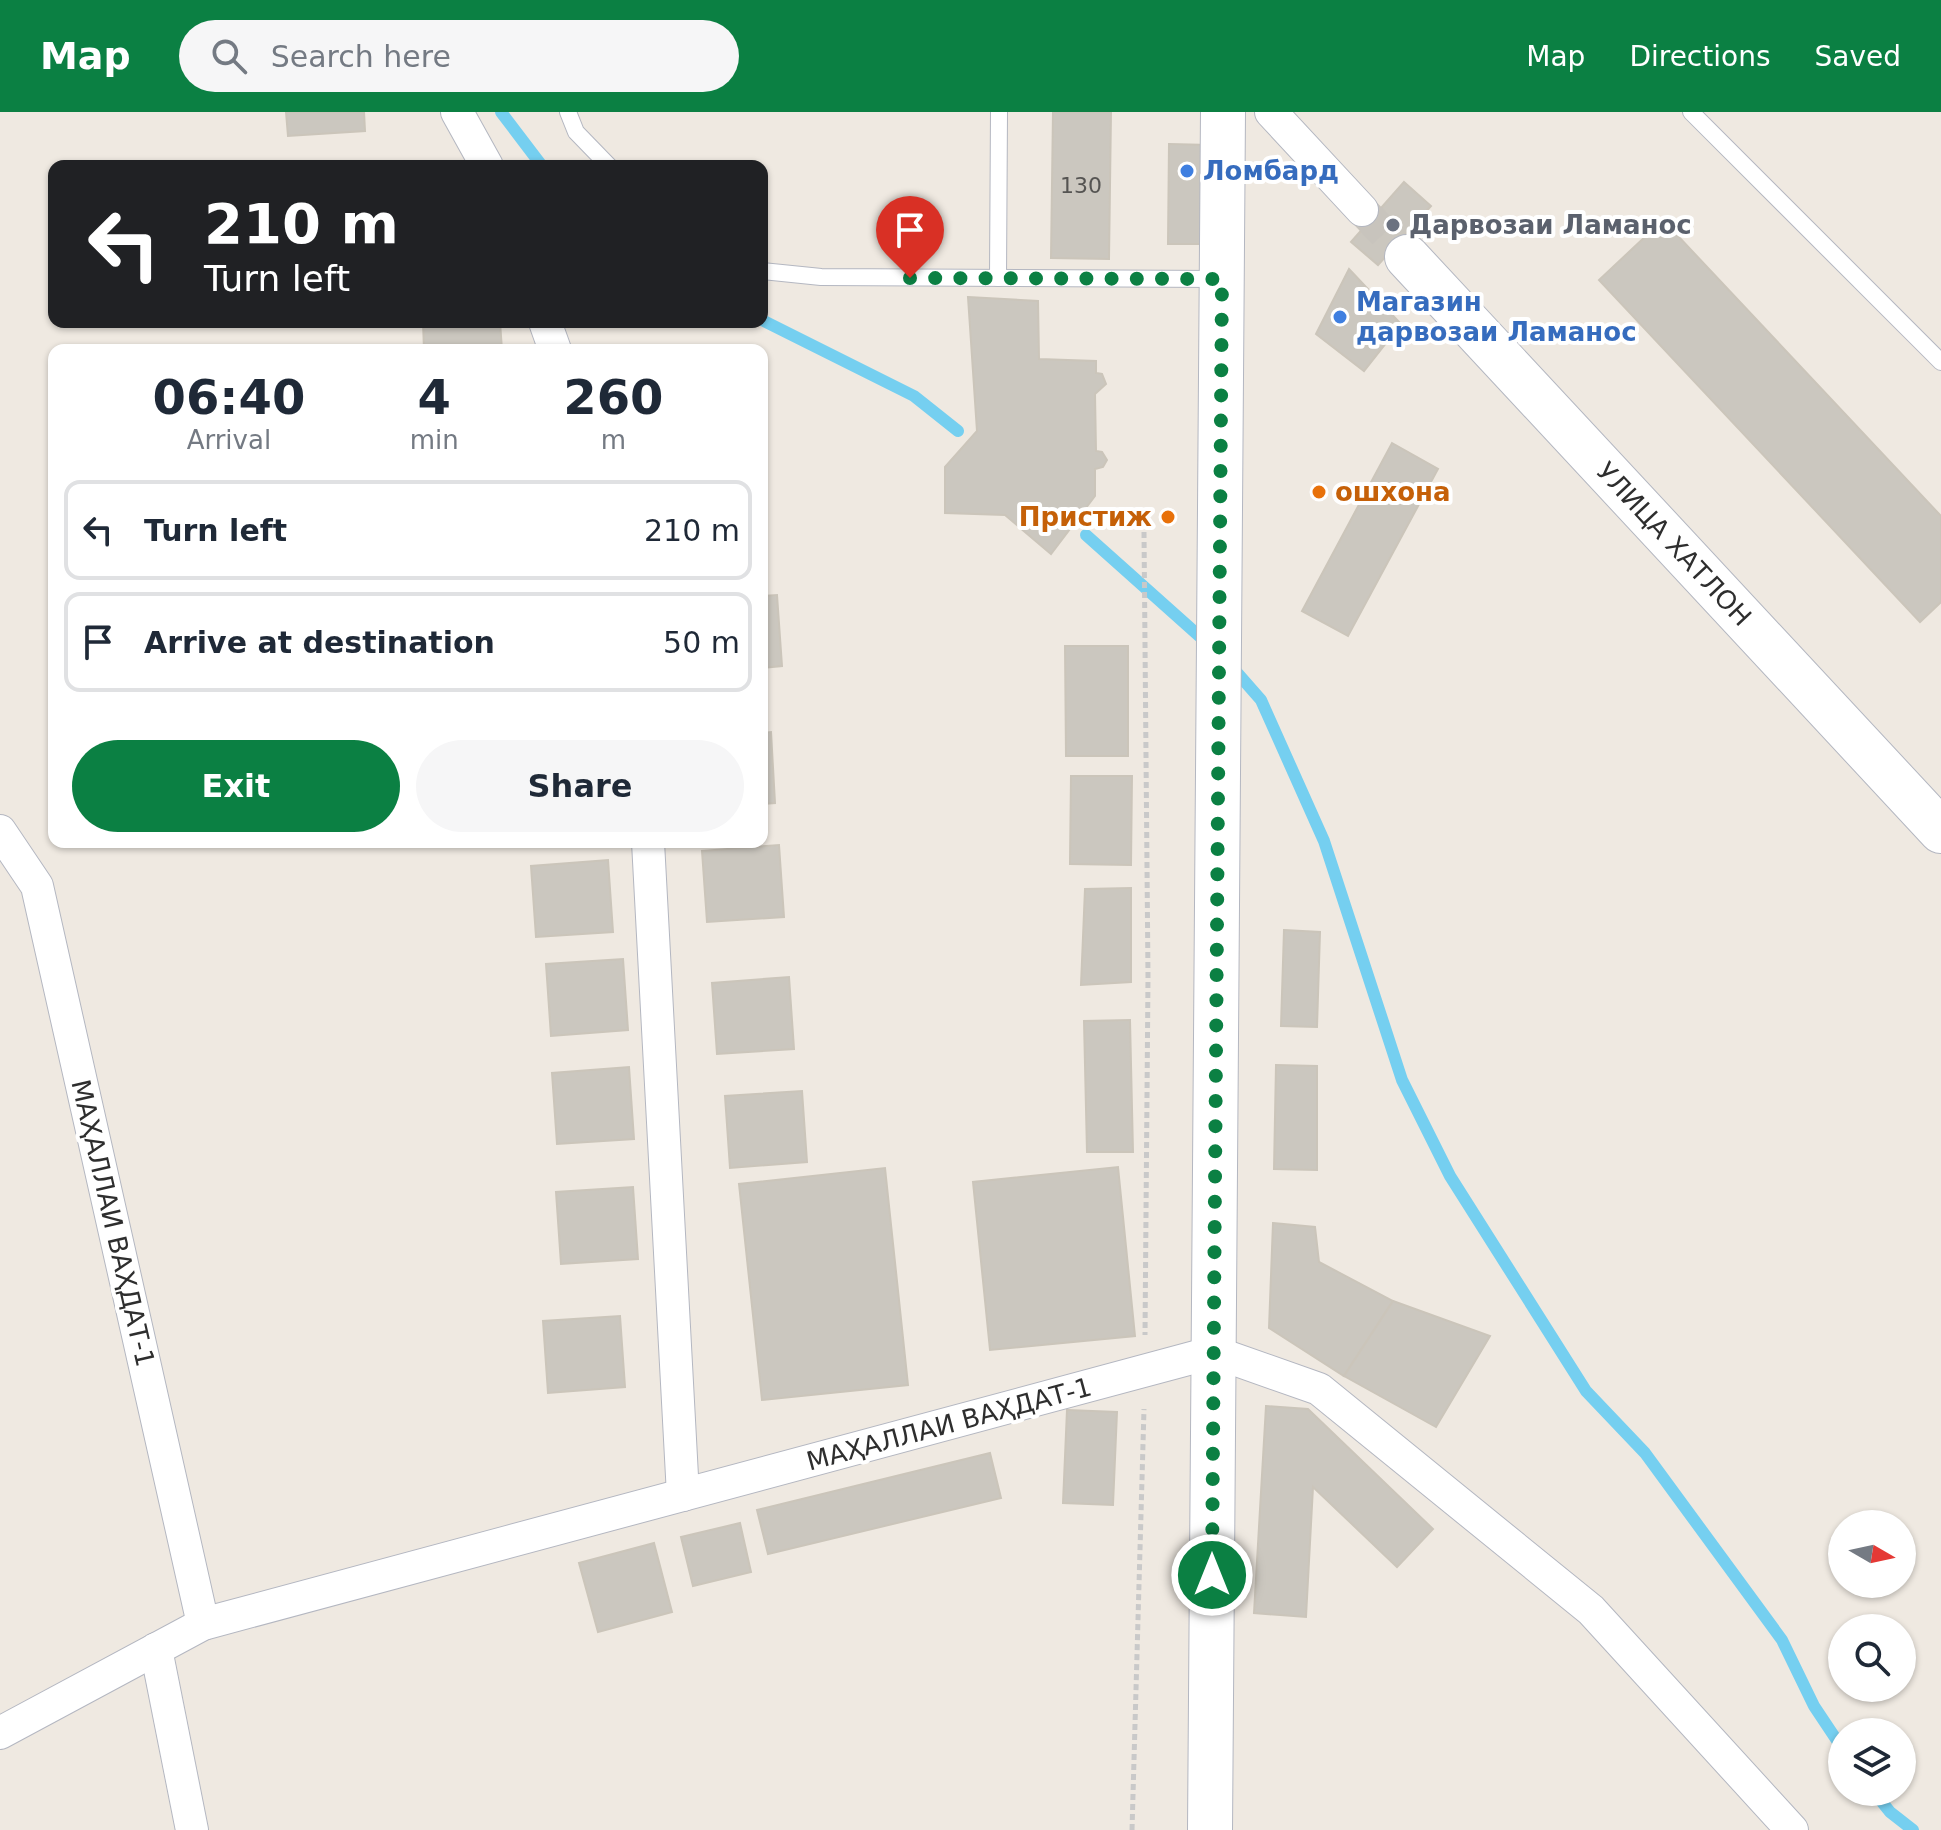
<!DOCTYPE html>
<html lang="en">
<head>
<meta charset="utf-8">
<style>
	:root { --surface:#fff; --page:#f6f6f7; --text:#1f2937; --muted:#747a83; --line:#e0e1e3; --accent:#0b8043 }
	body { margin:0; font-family:"DejaVu Sans",sans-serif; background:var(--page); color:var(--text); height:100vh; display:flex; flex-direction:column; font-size:30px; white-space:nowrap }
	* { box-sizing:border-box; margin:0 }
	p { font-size:26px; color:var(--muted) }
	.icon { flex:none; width:44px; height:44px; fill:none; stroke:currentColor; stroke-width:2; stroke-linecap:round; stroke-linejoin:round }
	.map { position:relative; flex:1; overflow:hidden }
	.drawer { position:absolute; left:48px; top:232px; width:720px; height:504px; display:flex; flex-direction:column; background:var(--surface); border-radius:16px; box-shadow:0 2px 6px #0004 }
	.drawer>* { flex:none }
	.banner { position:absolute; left:48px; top:48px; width:720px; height:168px; border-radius:16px; box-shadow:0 2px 6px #0004; background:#202124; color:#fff; overflow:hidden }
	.needle { width:52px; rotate:99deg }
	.buttons { position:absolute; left:1828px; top:1398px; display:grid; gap:16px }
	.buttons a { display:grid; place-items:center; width:88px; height:88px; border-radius:50%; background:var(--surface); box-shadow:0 2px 6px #0004; font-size:40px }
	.pin { position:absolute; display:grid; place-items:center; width:68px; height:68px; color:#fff; margin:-82px -34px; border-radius:50% 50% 50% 0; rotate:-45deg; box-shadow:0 0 8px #0007 }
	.pin .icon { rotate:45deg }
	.me { position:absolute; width:88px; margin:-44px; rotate:0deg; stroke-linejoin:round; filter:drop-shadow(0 0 6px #0008) }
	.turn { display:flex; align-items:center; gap:28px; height:168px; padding:0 24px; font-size:36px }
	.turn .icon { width:104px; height:104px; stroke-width:2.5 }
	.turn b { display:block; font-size:56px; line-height:68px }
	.eta { display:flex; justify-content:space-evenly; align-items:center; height:136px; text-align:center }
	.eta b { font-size:48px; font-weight:600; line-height:56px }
	.action { display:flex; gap:16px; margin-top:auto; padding:16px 24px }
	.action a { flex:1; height:92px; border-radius:48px; background:var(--accent); color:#fff; font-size:32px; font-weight:600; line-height:92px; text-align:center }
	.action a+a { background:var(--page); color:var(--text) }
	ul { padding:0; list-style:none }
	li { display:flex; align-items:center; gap:24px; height:100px; margin:0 16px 12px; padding:0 8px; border:4px solid var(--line); border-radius:16px }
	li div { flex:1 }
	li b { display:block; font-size:30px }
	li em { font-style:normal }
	header { display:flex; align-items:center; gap:48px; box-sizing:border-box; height:112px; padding:0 40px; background:var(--accent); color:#fff }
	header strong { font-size:38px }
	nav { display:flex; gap:44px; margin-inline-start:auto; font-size:28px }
	.search { width:560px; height:72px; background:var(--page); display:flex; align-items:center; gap:20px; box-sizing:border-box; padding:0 28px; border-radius:44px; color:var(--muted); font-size:30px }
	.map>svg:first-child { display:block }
</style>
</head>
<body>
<header>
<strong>Map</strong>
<div class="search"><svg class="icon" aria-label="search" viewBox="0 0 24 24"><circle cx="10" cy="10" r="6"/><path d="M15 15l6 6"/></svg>Search here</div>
<nav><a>Map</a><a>Directions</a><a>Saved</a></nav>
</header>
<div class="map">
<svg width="1941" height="1718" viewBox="0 0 1941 1718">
	<rect width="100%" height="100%" fill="#efe9e1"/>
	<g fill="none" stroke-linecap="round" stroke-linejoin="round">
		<g stroke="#75cff0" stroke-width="12">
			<polyline points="501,0 542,54"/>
			<polyline points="762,208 914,284 958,319"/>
			<polyline points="1086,423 1207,531"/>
			<polyline points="1232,555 1261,588 1324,729 1402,968 1450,1064 1586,1279 1645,1341 1782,1528 1814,1594 1842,1636"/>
			<polyline points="1874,1680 1890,1700 1913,1718"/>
		</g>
	</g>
	<g fill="#cbc7bf" stroke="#cbc5ba" stroke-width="2">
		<polygon points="286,0 364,0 365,19 288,24"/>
		<polygon points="1053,0 1111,0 1109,147 1051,146"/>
		<polygon points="1169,32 1210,33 1209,132 1168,132"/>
		<polygon points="1404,70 1431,94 1378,153 1351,130"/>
		<polygon points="1663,108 1941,404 1941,490 1920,510 1599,168"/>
		<polygon points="1349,157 1401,212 1364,259 1316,222"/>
		<polygon points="968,185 1038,189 1039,247 1096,249 1096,261 1102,262 1106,272 1095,282 1096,339 1102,340 1107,348 1103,355 1095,357 1095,384 1051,442 1005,403 945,401 945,355 977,319"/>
		<polygon points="423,210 500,210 502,238 424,238"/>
		<polygon points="1392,331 1438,357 1348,524 1302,499"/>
		<polygon points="777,483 782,554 762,556 762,484"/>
		<polygon points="1065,534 1128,534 1128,644 1066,644"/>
		<polygon points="771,620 775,691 762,692 762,621"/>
		<polygon points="1071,664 1132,664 1131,753 1070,752"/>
		<polygon points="779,733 784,805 707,810 702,739"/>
		<polygon points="608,748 613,820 536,825 531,754"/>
		<polygon points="1131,776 1131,870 1081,873 1085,777"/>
		<polygon points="1284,818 1320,820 1317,915 1281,914"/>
		<polygon points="623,847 628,918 551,924 546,852"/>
		<polygon points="789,865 794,937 717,942 712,871"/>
		<polygon points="1130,908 1133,1040 1087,1040 1084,909"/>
		<polygon points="1276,953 1317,954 1317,1058 1274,1057"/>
		<polygon points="629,955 634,1027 557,1032 552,961"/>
		<polygon points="802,979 807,1050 730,1056 725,984"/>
		<polygon points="1118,1055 1135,1224 990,1238 973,1070"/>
		<polygon points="885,1056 908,1273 762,1288 739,1072"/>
		<polygon points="633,1075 638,1147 561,1152 556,1080"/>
		<polygon points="1273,1111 1315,1115 1319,1150 1393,1189 1344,1264 1269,1216"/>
		<polygon points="1393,1189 1490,1224 1436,1315 1344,1264"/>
		<polygon points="620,1204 625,1275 548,1281 543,1209"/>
		<polygon points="1266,1294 1308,1297 1433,1417 1397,1455 1313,1375 1306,1505 1254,1501"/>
		<polygon points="1067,1298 1117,1300 1113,1393 1063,1391"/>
		<polygon points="990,1341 1001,1386 768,1442 757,1398"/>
		<polygon points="740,1411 751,1460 693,1474 681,1425"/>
		<polygon points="654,1431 672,1500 598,1520 579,1451"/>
	</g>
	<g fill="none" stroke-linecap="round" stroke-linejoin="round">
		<polyline stroke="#c8c4bd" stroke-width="32" stroke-dasharray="32 16" stroke-linecap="butt" points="1362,98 1407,145"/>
		<defs>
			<g id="lane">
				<polyline points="568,0 576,20 609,54"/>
				<polyline points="1691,0 1941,250"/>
				<polyline points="762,159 821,165 1221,167"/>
				<polyline points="998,166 999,0"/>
			</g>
			<g id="street">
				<polyline points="457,0 487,54"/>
				<polyline points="1271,0 1362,98"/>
				<polyline points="545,210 555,238"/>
				<polyline points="0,719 37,774 203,1512"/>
				<polyline points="648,730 683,1383"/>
				<polyline points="156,1537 192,1718"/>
				<polyline points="0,1621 203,1512 1214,1240 1319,1277 1591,1498 1792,1718"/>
			</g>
			<g id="secondary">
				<polyline points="1407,145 1941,719"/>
				<polyline points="1210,1718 1223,0"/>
			</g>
		</defs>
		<use href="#lane" stroke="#b4b7c1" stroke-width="18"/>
		<use href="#street" stroke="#b4b7c1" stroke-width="34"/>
		<use href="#secondary" stroke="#b4b7c1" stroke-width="46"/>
		<g stroke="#c9c9c9" stroke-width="5" stroke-dasharray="6 4" stroke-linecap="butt">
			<polyline points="1144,420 1148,865 1145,1223"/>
			<polyline points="1132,1718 1144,1297"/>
		</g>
		<use href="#lane" stroke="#fff" stroke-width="16"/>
		<use href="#street" stroke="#fff" stroke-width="32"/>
		<use href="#secondary" stroke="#fff" stroke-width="44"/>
	</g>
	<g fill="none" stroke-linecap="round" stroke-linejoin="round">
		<polyline stroke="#0b8043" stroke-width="14" stroke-dasharray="0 25.2" points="910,166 1222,167 1212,1463"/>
	</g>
	<g fill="#3f7fe0" stroke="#fff" stroke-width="3">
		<circle cx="1187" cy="59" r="8"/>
		<circle cx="1340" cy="205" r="8"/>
	</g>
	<circle fill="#6b7280" stroke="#fff" stroke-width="3" cx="1393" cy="113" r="8"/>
	<g fill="#e8710a" stroke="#fff" stroke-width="3">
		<circle cx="1319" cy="380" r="8"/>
		<circle cx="1168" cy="405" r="8"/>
	</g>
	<g text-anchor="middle" stroke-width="8" stroke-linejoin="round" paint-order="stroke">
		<g font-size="22" fill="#555452">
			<text x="1081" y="81">130</text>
		</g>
		<g font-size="26" font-weight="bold" fill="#366cbe" stroke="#fff" text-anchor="start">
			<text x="1203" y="68">Ломбард</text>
			<text x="1356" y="199">Магазин<tspan x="1356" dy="30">дарвозаи Ламанос</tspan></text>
		</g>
		<g font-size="26" font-weight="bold" fill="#5b616d" stroke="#fff" text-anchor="start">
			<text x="1409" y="122">Дарвозаи Ламанос</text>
		</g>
		<g font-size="26" font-weight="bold" fill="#c56008" stroke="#fff" text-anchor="start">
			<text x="1335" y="389">ошхона</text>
			<text x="1152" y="414" text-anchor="end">Пристиж</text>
		</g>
		<g font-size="26" fill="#2e2e2e" stroke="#fff">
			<text transform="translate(1674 432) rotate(47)" y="9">УЛИЦА ХАТЛОН</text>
			<text transform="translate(113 1111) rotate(77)" y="9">МАҲАЛЛАИ ВАҲДАТ-1</text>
			<text transform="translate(949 1312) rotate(-15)" y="9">МАҲАЛЛАИ ВАҲДАТ-1</text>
		</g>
	</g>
</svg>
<div class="buttons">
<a><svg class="needle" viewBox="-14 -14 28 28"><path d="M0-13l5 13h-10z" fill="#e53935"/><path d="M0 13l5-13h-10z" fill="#747a83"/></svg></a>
<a><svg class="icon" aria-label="search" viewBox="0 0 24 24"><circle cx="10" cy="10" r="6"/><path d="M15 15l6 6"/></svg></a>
<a><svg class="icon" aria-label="layers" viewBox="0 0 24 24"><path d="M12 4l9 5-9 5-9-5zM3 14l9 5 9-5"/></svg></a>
</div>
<div class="pin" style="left:910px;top:166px;background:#d93025"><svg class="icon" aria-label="arrive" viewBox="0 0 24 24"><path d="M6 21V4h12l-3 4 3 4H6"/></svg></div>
<svg class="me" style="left:1212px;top:1463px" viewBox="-20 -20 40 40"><circle r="17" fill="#0b8043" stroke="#fff" stroke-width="3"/><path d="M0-11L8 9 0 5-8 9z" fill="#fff"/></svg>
<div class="banner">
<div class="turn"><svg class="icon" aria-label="left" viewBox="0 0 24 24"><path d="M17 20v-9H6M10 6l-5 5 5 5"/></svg><div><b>210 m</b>Turn left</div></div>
</div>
<section class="drawer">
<div class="eta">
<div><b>06:40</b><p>Arrival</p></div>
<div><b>4</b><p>min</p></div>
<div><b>260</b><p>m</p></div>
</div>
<ul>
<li><svg class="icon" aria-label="left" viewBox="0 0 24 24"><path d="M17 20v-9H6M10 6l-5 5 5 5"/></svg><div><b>Turn left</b></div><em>210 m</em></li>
<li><svg class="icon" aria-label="arrive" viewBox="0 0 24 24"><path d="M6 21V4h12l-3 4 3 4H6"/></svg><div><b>Arrive at destination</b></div><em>50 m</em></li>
</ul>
<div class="action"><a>Exit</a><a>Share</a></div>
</section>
</div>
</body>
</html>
